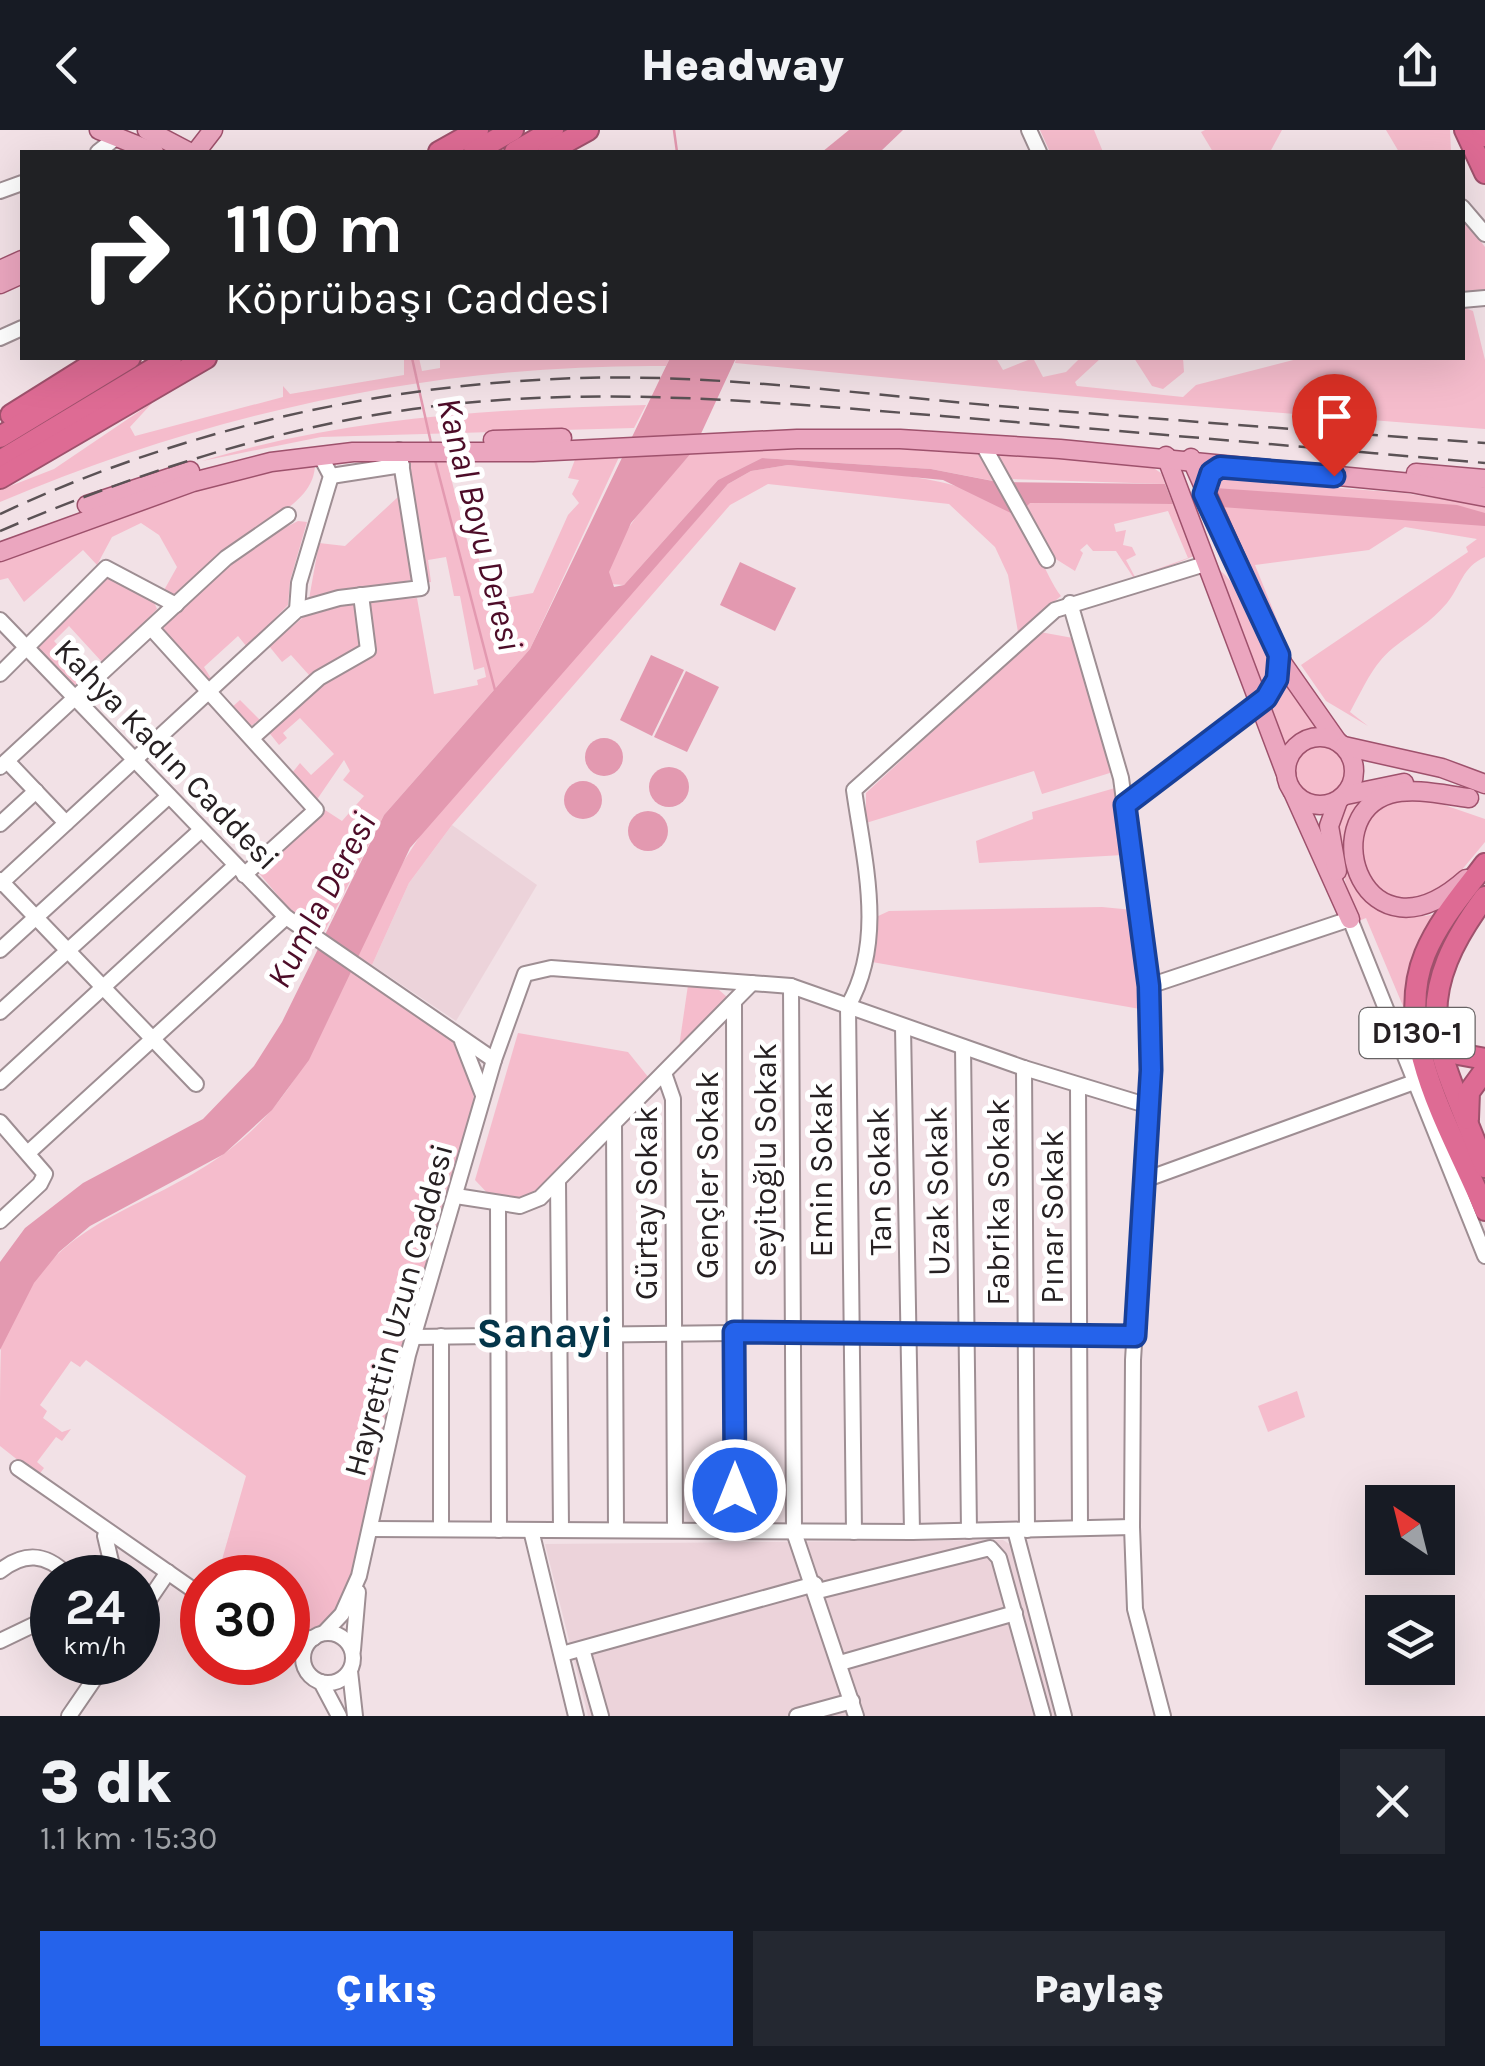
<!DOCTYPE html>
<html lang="tr">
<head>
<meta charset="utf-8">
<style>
	:root { --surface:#171b24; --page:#242831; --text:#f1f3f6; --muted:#9ea1a6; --accent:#2563eb }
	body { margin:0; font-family:Karla,sans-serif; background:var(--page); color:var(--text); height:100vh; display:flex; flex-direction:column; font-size:38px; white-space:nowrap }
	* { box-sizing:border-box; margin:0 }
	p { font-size:32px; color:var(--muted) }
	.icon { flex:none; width:55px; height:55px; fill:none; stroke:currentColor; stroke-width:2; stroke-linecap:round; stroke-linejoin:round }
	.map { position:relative; height:1586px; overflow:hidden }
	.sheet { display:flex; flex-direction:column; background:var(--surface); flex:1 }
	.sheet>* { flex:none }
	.guide { position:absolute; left:20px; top:20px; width:1445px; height:210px; border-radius:0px; box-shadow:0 10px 40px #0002; background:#202124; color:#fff; overflow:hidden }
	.needle { width:65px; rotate:325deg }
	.tools { position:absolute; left:1365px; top:1355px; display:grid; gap:20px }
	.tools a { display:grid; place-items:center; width:90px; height:90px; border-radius:0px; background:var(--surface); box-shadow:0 10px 40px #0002; font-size:50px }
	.speed { position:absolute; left:30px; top:1425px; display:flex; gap:20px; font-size:50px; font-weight:700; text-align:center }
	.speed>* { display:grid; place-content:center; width:130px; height:130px; border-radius:50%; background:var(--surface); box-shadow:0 10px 40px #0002; line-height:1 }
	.speed small { font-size:25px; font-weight:400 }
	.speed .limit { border:15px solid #d22; background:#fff; color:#111 }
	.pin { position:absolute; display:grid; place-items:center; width:85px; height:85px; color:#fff; margin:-102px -42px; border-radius:50% 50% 50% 0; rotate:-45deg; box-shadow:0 0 10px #0007 }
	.pin .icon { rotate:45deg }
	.me { position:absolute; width:110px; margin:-55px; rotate:0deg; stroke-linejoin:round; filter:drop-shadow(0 0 8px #0008) }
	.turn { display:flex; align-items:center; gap:35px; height:210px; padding:0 40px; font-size:45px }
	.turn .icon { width:130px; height:130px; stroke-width:2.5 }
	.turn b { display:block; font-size:70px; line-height:85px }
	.round { display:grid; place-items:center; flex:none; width:105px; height:105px; border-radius:0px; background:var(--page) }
	.overview { display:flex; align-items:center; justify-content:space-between; height:170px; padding:0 40px }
	h1 { font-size:60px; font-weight:800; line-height:75px }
	.primary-button { display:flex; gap:20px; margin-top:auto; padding:20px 40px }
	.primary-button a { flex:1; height:115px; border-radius:0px; background:var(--accent); color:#fff; font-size:40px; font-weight:800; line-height:115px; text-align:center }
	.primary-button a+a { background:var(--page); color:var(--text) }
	header { display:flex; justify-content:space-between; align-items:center; height:130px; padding:0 40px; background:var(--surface); font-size:45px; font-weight:800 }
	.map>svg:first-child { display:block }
</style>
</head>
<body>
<header><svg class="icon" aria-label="back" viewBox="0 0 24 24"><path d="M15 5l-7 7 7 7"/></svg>Headway<svg class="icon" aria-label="share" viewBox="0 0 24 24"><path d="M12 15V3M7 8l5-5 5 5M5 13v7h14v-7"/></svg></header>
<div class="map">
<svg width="1485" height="1586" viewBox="0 0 1485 1586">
	<rect width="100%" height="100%" fill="#f2e1e6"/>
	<g fill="#ecd3da">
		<polygon points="452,695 537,755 456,891 372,835 409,753"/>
		<polygon points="1003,1410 1011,1415 1055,1586 588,1586 545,1414"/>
	</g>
	<g fill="#f5bccc" fill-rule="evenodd">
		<polygon points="1040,0 1094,0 1103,22 1050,22"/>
		<polygon points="1205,0 1282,0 1270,22 1213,22 1201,2"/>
		<polygon points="1386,0 1450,0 1451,22 1399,22"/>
		<polygon points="1462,87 1485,117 1485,160 1463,162"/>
		<polygon points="1463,177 1473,181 1485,230 1485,299 1118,270 735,233 736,228 996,228 1003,240 1033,228 1043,247 1066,242 1080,228 1101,228 1075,252 1077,256 1183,267 1196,255 1301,228 1462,228"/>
		<path d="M404,228h15l3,13 18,-3v-9l230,-1 -4,8c-232,-2 -453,46 -666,136v-12l54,-21 99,-67 -23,25 5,9 148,-39v-11l7,8 114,-19z"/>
		<polygon points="1134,228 1183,228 1184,242 1163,259 1152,256"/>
		<path d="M646,275l-12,23 -313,9 -119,24c145,-44 293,-52 444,-56z"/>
		<path d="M783,315l197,6 19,31 -68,-13 -169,-11 -44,22 -94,105 -14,-1c-11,-37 60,-106 83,-133z"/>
		<polygon points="991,322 1152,337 1161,343 1165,354 1008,349"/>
		<polygon points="620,325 530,519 384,685 322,806 302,794 258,742 322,678 342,691 364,666 343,650 350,641 344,630 316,671 292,643 300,633 311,645 334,624 300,588 283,603 287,608 279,615 267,600 328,549 375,523 369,471 417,468 434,564 478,555 477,550 486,547 484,537 474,540 460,466 454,466 446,427 428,430 431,452 424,453 406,327 459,327 460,331 448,336 470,422 477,422 488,465 494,470 533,463 568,385 579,373 572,364 579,350 568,348 576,327"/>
		<path d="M315,335c-1,38 -50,55 -76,74 -23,17 -42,40 -63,60l-13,-7 14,-25 -18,-32 -18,-12 -29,14 -15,28 -14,-15 -59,52 -16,-24 -8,2v-21c101,-38 207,-88 315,-94z"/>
		<path d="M788,335c61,6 184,7 228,51 17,16 28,58 45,80l-43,36 -10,-57 -13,-28 -46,-43 -181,-20 -38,21 -278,320 -43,58 -37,82 -15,-9 37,-80 35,-54 299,-338 23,-13z"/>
		<polygon points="394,346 398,346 416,449 309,469 319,413 345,416 398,367"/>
		<path d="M1221,349l183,14 81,13v51c-23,10 -24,29 -38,46 -16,19 -35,30 -54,45 -21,17 -30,41 -43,64l18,14 -42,-25 -25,-36 167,-113 -2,-5 11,-8 -72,-12 -36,23 -114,15 27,67 -3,1 -65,-147z"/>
		<path d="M1022,373l151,1 20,34 1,18 -59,24 -19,-29h-23l-6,-7 -7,6 3,3 -8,18 -24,-15zM1168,381l20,47 -53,19 -9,-17 10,-5 -4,-8 -9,-2 3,-15 -10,2 -2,-8z"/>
		<polygon points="298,391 307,392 290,451 288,475 247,517 238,506 204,537 212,550 209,553 163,503 165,494 249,416"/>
		<path d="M1218,440c14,3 56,80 54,95 0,9 -7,21 -11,30z"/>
		<path d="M109,446l44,24 4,9 -78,83 -44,-44zM69,496l33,36 -16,14 -32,-35z"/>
		<polygon points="354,472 361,519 248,598 231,578 240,570 260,590 309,545 291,525 282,532 269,516 307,484"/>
		<polygon points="1040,502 1073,508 1113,642 1042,664 1034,641 866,693 866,663"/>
		<polygon points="1283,546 1320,596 1298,605 1285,621 1265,575"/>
		<circle cx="1323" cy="639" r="28"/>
		<polygon points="1115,658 1123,725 979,733 976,711 1033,689 1032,682"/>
		<path d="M1370,666c-59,55 -7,139 69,117l-31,105 -42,-100 -10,4 -19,-72 1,-40z"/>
		<polygon points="1421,667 1485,689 1485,712 1441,765 1393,769 1372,754 1359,724 1365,692 1389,672"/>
		<polygon points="1102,777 1133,780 1140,879 872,832 876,787 889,781"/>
		<path d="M352,837l103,75 19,46 -1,23 -73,249 -53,236c-12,26 -32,35 -59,39v-57l-71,-1 29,-101 -160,-116 -6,7 -9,-6 -31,44 7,6 -4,7 19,14 9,-3 -9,12 -6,-4 -19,25 7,6 -6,8 -38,-30c0,-29 0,-72 1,-99 47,-142 155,-129 247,-213 51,-46 76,-106 104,-167z"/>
		<polygon points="688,855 719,860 727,867 679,917"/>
		<polygon points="518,903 628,922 649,948 546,1056 527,1068 492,1068 475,1050"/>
		<polygon points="1297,1261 1305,1287 1268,1302 1258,1276"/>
	</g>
	<g fill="#e399b0">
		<polygon points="849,0 903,0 880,22 822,22"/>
		<polygon points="670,228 736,228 693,321 631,393 609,442 614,457 624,455 718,350 762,328 931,339 998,352 1165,354 1173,374 1030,373 1017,386 943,350 788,335 751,341 728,354 410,718 309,930 272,980 224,1024 90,1096 59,1122 34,1153 0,1220 0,1132 25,1098 83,1053 203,989 254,936 282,892 384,685 530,519"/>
		<polygon points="1215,358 1457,375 1485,383 1485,396 1221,377"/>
		<polygon points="740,432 796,458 775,501 720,475"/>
		<polygon points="651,525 684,540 652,606 620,590"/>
		<polygon points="686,541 719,557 687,622 654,607"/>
		<circle cx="604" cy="627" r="19"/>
		<circle cx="669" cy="657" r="20"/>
		<circle cx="583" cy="670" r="19"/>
		<circle cx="648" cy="701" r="20"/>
	</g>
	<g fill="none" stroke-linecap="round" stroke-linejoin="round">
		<g stroke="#e399b0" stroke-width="2.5">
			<polyline points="674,0 677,22"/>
			<polyline points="412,228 431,313"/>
			<polyline points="435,330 495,560"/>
		</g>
		<defs>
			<g id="minor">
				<polyline points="1029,0 1039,22"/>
				<polyline points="98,22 118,6"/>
				<polyline points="0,61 22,53"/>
				<polyline points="1462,77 1485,104"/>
				<polyline points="1462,170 1485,168"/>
				<polyline points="0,208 22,198"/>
				<polyline points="982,313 1047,430"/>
				<polyline points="331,346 402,335"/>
				<polyline points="1070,473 1121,648 1149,856 1151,940 1133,1230 1132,1397 1135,1479 1163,1586"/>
				<polyline points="297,480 299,453 331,346 320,325"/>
				<polyline points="0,490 286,787 494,930"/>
				<polyline points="152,499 316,680 244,745"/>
				<polyline points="0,544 106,438 176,475"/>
				<polyline points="252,608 319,548 368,520 361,465"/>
				<polyline points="7,631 66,693"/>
				<polyline points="0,637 226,428 288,385"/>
				<polyline points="1125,675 1259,574"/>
				<polyline points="0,694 36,661"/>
				<polyline points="0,750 196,954"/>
				<polyline points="0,754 297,480 339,468 421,458 399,320"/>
				<polyline points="0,820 169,666"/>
				<polyline points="791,856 794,1402 856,1586"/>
				<polyline points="1149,856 1350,789 1485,1126"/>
				<polyline points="734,872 735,1399"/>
				<polyline points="0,882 201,700"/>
				<polyline points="903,897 912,1402"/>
				<polyline points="462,911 483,965"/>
				<polyline points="963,917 969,1401"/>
				<polyline points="1024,938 1027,1400"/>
				<polyline points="664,943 673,969 675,1399"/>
				<polyline points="0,952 235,736"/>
				<polyline points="1078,956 1080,1398"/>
				<polyline points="0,992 45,1044 40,1054 0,1091"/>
				<polyline points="614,993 616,1399"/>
				<polyline points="29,1022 286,787"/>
				<polyline points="1147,1049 1417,951"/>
				<polyline points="558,1051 561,1400"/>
				<polyline points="456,1066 520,1076 540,1068 752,853"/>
				<polyline points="498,1074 499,1400"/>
				<polyline points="413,1207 734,1203 1135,1206"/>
				<polyline points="18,1338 202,1466"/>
				<polyline points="370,1399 912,1402 1132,1397"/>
				<polyline points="441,1399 441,1206"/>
				<polyline points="531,1400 576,1586"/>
				<polyline points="1015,1400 1064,1586"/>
				<polyline points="109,1402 105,1406 115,1448"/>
				<path d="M854,1402l-6,-526c38,-66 16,-145 6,-216l201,-180 150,-46"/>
				<path d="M0,1441c24,-19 46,-18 67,4l45,-9"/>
				<polyline points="818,1461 990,1418 999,1428 1043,1586"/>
				<polyline points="138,1486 168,1442"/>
				<polyline points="324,1503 342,1484 359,1446 408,1225 494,930 525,844 551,838 791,856 1024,938 1149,976"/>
				<circle cx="328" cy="1528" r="25"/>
				<polyline points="288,1510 314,1508"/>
				<polyline points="0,1511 52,1486"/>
				<polyline points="582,1519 601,1586"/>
				<polyline points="353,1520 358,1462"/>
				<polyline points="562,1524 815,1454"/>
				<polyline points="840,1533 1015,1483"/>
				<polyline points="350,1541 355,1586"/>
				<polyline points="321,1552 339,1586"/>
				<polyline points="69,1586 106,1532"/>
				<polyline points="797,1586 852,1571"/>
			</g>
			<g id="major">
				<polyline points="99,0 154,22"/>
				<polyline points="147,0 189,22"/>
				<polyline points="196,22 213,0"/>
				<polyline points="0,140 22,130"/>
				<polyline points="0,154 22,144"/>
				<polyline points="493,310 562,308"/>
				<polyline points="1166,326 1286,644"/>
				<polyline points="1191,328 1283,534 1337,611"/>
				<polyline points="1416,343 1485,349"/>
				<polyline points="87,375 190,341"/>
				<polyline points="0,422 193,352 271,332 353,322 533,322 797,309 900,309 1060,319 1411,353 1485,367"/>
				<polyline points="1259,574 1274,556 1279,526"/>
				<circle cx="1320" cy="641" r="34"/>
				<polyline points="1344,616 1442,638 1485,654"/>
				<polyline points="1293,662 1350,789"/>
				<polyline points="1346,665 1404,653"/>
				<polyline points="1337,741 1329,696 1338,671"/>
				<path d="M1466,749c-102,91 -152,-62 -76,-85 24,-7 55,1 79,4"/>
			</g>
			<g id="highway">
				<polyline points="1465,0 1485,43"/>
				<polyline points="1482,0 1485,6"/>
				<polyline points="439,22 478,0"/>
				<polyline points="474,22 513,0"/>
				<polyline points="515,22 553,0"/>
				<polyline points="548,22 588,0"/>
				<polyline points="11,285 102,228"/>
				<polyline points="0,307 130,228"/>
				<polyline points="0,331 171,228"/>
				<polyline points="0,348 206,228"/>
				<path d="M1485,734c-21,28 -46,56 -60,90 -34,83 29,180 60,256"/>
				<path d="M1485,767c-83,111 -44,155 0,270"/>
				<polyline points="1443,899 1458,924 1485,929"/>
				<polyline points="1468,989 1469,962 1485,940"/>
			</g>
		</defs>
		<use href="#minor" stroke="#9e8e93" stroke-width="18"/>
		<use href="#major" stroke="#9e516c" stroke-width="21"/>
		<use href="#highway" stroke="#9e516c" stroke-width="24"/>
		<use href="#minor" stroke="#fff" stroke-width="14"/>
		<use href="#major" stroke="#eba6bf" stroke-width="18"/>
		<use href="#highway" stroke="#de6b94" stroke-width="20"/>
		<g stroke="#5b5255" stroke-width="2.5" stroke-dasharray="20 10" stroke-linecap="butt">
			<path d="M0,384c180,-84 380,-130 579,-136 135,-4 273,15 408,27 166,14 332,26 498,38"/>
			<path d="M0,401c131,-56 271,-102 413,-122 177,-25 352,-7 529,7 181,15 362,31 543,47"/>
		</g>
	</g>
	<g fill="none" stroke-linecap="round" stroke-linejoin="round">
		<defs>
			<polyline id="route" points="735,1360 734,1202 1135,1206 1151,940 1149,856 1125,675 1266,568 1277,549 1279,525 1204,364 1211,343 1220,337 1334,346"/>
		</defs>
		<use href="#route" stroke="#184099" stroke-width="25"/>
		<use href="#route" stroke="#2563eb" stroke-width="18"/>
	</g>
	<g text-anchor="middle" stroke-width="10" stroke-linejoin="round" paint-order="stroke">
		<rect fill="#fff" stroke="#676364" stroke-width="2.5" x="1359.5" y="878" width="115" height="50" rx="8"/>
		<g font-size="30" font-weight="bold" fill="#262022">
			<text x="1417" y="913">D130-1</text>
		</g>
		<g font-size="32" fill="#262022" stroke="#fff">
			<text transform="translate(167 624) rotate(46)" y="11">Kahya Kadın Caddesi</text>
			<text transform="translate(765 1030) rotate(-90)" y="11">Seyitoğlu Sokak</text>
			<text transform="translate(821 1040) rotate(-90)" y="11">Emin Sokak</text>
			<text transform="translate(707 1045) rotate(-90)" y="11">Gençler Sokak</text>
			<text transform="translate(879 1051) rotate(-91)" y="11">Tan Sokak</text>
			<text transform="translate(937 1061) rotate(-91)" y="11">Uzak Sokak</text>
			<text transform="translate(998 1072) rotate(-90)" y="11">Fabrika Sokak</text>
			<text transform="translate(646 1073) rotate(-90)" y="11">Gürtay Sokak</text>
			<text transform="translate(1052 1087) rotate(-90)" y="11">Pınar Sokak</text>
			<text transform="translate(398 1180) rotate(-75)" y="11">Hayrettin Uzun Caddesi</text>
		</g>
		<g font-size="35" font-style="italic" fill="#4d0c28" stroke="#fff">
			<text transform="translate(480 394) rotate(76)" y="12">Kanal Boyu Deresi</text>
			<text transform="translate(321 770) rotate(-62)" y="12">Kumla Deresi</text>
		</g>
		<g font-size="42" font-weight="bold" fill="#043549" stroke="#fff">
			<text x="545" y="1217">Sanayi</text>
		</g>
	</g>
</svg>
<div class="tools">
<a><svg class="needle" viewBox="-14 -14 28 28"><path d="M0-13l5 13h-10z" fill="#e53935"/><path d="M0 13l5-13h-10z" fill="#9ea1a6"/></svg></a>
<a><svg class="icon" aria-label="layers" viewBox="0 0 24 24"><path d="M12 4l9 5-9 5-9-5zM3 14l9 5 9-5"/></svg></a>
</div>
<div class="speed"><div>24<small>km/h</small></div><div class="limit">30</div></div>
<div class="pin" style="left:1334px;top:346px;background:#d93025"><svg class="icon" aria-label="arrive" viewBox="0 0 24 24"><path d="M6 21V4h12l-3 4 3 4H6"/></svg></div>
<svg class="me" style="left:735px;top:1360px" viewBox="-20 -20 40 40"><circle r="17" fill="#2563eb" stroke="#fff" stroke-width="3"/><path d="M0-11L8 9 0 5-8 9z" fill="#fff"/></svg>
<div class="guide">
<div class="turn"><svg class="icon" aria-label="right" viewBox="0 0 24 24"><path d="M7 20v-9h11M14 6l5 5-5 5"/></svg><div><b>110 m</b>Köprübaşı Caddesi</div></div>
</div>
</div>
<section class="sheet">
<div class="overview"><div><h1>3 dk</h1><p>1.1 km · 15:30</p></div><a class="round"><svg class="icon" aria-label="close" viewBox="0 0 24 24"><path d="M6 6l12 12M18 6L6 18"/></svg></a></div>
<div class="primary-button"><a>Çıkış</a><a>Paylaş</a></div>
</section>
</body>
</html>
